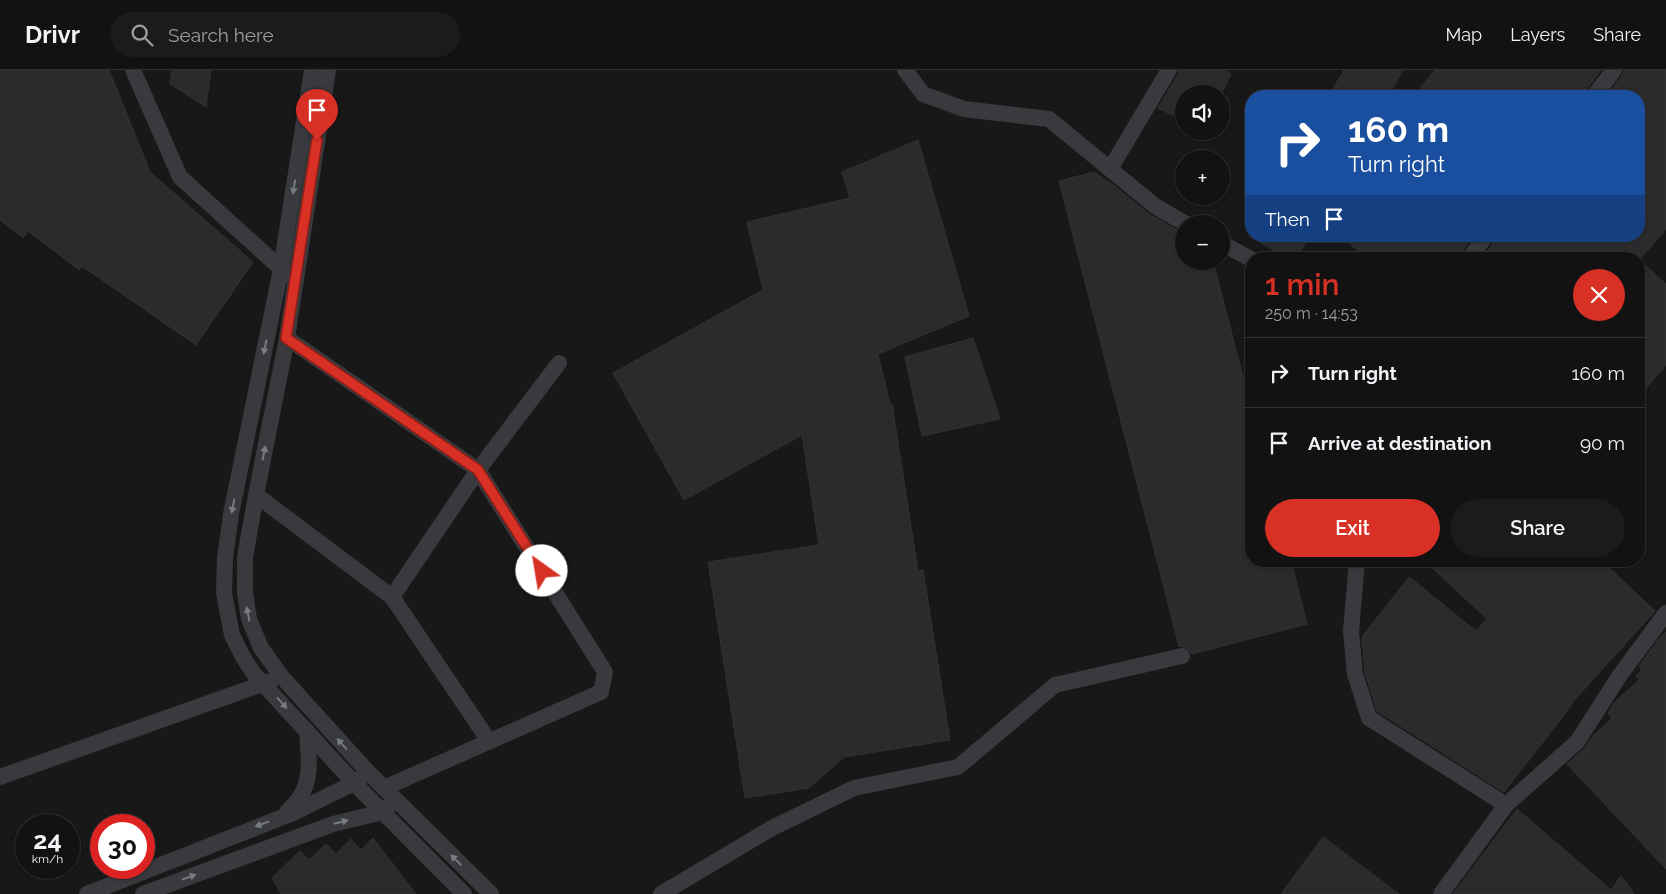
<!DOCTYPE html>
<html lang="en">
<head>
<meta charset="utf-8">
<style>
	:root { --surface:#121213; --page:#1b1b1c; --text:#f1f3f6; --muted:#9c9ea0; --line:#313233; --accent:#d93025 }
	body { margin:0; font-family:Raleway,sans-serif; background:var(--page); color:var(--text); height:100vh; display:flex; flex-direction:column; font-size:19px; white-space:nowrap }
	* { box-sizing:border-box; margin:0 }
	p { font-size:16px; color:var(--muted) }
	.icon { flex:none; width:28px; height:28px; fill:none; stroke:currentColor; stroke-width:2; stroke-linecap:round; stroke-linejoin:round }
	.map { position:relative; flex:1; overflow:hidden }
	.sheet { position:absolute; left:1245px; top:182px; width:400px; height:315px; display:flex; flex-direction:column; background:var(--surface); border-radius:20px; box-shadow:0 1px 4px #0004,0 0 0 1px var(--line) }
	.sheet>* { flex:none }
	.top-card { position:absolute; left:1245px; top:20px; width:400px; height:152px; border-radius:20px; box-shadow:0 1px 4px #0004,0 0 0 1px var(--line); background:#1a4fa0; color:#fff; overflow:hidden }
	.fabs { position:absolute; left:1175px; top:15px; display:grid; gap:10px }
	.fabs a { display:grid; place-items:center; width:55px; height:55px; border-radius:50%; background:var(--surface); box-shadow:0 1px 4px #0004,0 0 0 1px var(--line); font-size:25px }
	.speed { position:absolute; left:15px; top:744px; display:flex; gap:10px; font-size:25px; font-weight:700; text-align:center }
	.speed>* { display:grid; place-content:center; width:65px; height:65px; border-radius:50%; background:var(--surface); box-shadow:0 1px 4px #0004,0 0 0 1px var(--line); line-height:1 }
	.speed small { font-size:12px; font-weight:400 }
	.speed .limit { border:8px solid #d22; background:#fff; color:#111 }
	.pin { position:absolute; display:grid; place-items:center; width:42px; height:42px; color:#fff; margin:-51px -21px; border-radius:50% 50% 50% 0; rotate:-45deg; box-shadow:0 0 5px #0007 }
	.pin .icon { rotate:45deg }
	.me { position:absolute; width:55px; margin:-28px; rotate:328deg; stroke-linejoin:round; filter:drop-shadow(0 0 4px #0008) }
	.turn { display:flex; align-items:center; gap:18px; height:105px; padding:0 20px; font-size:22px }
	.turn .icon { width:65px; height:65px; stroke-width:2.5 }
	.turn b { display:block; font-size:35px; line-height:42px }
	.then { display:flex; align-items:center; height:48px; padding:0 20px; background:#0003; gap:10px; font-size:19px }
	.round { display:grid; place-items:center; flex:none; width:52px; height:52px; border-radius:26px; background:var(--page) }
	.overview { display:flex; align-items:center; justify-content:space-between; height:85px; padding:0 20px }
	h1 { font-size:30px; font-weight:600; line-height:38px; color:var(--accent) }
	.cta { display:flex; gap:10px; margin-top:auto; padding:10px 20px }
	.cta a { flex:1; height:58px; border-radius:30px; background:var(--accent); color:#fff; font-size:20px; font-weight:600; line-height:58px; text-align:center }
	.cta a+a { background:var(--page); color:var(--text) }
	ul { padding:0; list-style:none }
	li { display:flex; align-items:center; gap:15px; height:70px; padding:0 20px; border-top:1px solid var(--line) }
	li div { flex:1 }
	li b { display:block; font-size:19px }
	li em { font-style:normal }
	header { display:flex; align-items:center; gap:30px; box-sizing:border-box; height:70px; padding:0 25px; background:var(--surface); border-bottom:1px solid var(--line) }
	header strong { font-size:24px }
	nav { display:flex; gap:28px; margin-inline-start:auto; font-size:18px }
	.search { width:350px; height:45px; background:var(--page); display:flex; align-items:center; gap:12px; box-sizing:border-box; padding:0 18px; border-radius:28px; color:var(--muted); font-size:19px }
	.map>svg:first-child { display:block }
</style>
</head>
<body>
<header>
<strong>Drivr</strong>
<div class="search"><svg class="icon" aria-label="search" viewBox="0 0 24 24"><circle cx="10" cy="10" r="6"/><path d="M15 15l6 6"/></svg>Search here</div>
<nav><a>Map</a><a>Layers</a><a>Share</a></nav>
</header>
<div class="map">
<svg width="1666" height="824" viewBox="0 0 1666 824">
	<rect width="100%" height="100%" fill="#181819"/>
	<g fill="#2b2b2d" stroke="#323235">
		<polygon points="0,0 109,0 150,102 253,192 196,275 82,196 79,200 28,161 23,168 0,150"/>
		<polygon points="172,0 211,0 206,37 170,14"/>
		<polygon points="1179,0 1225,0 1231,4 1221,24 1184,24 1184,51 1158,38 1178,5"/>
		<polygon points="1344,0 1403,0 1388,26 1329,26"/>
		<polygon points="1435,0 1601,0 1586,20 1584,26 1414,26"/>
		<polygon points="1624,0 1666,0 1666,159 1640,189 1482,189 1494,172 1496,166 1639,166 1639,26 1606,26 1622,6"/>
		<polygon points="918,70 969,246 878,284 890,334 892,334 918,501 923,500 950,670 844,687 809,718 745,728 708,492 819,475 802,365 684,430 613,303 763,220 747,152 850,128 842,102"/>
		<polygon points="1094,102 1117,118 1149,144 1184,164 1184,191 1213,191 1251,338 1251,491 1291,491 1307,554 1192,584 1185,577 1179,576 1059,111"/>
		<polygon points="1249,166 1309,166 1296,189 1289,189"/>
		<polygon points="1340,166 1473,166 1461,183 1459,189 1368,189"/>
		<polygon points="1639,190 1666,214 1666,295 1639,326"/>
		<polygon points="973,268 1000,349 922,366 905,287"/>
		<polygon points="1425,491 1602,491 1655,541 1570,635 1571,636 1504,722 1377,641 1365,602 1362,567 1409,507 1476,561 1487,549"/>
		<polygon points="1666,562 1666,799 1567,694 1584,679 1593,666 1612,648 1608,643 1614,633 1639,610 1636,606 1642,600 1639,596 1659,569"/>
		<polygon points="1517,739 1611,820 1621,806 1634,824 1453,824"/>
		<polygon points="1323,767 1399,824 1281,824"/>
		<polygon points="373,768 416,824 281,824 272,808 300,781 309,790 326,774 336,784 351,769 361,780"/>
	</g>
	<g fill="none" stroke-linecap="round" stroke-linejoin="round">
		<g stroke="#393a3e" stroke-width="16">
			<polyline points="133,0 180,107 288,205"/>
			<polyline points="312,0 281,199 231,444 225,488 224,523 232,565 243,587 254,604 354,713 464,824"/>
			<polyline points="328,0 287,268 256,425 245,487 245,522 249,549 261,578 282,607 368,702 491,824"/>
			<polyline points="905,0 923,24 964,39 1049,49 1155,136 1186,154"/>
			<polyline points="1594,26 1614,0"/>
			<polyline points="1110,99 1169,0"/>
			<polyline points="1221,173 1251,189"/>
			<polyline points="1469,189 1486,166"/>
			<polyline points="287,268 478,400 605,602 601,622 384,718"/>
			<polyline points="256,425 392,527 478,400 559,293"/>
			<polyline points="1357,491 1351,561 1355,604 1369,648 1506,735 1441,824"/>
			<polyline points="392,527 489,671"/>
			<polyline points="0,707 271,611"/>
			<polyline points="1506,735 1577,672 1620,605 1666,543"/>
			<path d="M287,742c4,-5 10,-10 13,-15 13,-20 8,-44 7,-66"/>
			<polyline points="87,824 293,743 354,713 361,708"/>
			<polyline points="143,824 333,754 383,742 389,736"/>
			<polyline points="661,824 772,758 854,718 958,697 1055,615 1182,586"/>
		</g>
	</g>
	<defs><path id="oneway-solid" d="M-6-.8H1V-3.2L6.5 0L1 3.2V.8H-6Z" transform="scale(1.25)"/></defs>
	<g fill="#787b81">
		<use href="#oneway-solid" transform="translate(294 117) rotate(99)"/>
		<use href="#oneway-solid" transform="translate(265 277) rotate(102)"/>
		<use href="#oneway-solid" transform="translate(264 383) rotate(-79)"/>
		<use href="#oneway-solid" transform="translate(233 436) rotate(101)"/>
		<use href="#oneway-solid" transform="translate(248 544) rotate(-101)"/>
		<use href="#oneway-solid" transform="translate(282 633) rotate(48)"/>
		<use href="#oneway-solid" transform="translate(342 674) rotate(-132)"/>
		<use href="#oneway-solid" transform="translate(341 752) rotate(-14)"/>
		<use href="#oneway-solid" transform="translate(262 754) rotate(159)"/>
		<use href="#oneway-solid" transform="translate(456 790) rotate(-135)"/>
		<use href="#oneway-solid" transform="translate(189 807) rotate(-20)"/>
	</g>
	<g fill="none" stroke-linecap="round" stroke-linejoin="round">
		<defs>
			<polyline id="route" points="317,70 286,268 478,400 542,501"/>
		</defs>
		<use href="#route" stroke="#8d1f18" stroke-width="12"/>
		<use href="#route" stroke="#d93025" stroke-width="9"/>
	</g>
</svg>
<div class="fabs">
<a><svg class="icon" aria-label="sound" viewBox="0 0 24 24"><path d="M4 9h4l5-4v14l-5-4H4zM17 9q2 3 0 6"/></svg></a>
<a>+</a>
<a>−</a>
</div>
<div class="speed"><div>24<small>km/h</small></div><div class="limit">30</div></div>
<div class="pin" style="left:317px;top:70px;background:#d93025"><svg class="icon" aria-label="arrive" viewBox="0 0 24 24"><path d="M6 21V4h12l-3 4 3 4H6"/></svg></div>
<svg class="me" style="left:542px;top:501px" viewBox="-20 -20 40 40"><circle r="19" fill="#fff"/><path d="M0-13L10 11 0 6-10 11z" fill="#d93025"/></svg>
<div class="top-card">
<div class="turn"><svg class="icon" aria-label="right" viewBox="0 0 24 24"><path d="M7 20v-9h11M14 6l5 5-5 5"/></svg><div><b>160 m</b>Turn right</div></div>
<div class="then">Then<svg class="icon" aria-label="arrive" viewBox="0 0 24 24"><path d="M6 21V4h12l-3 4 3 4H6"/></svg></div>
</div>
<section class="sheet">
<div class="overview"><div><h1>1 min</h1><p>250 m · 14:53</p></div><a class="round" style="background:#d93025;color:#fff"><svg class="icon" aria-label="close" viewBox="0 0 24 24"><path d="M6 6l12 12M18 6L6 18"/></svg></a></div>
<ul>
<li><svg class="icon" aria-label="right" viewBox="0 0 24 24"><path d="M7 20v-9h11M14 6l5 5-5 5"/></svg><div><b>Turn right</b></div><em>160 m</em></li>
<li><svg class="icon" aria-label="arrive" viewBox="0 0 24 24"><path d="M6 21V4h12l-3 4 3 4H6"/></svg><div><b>Arrive at destination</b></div><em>90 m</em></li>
</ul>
<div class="cta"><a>Exit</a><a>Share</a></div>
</section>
</div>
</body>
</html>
